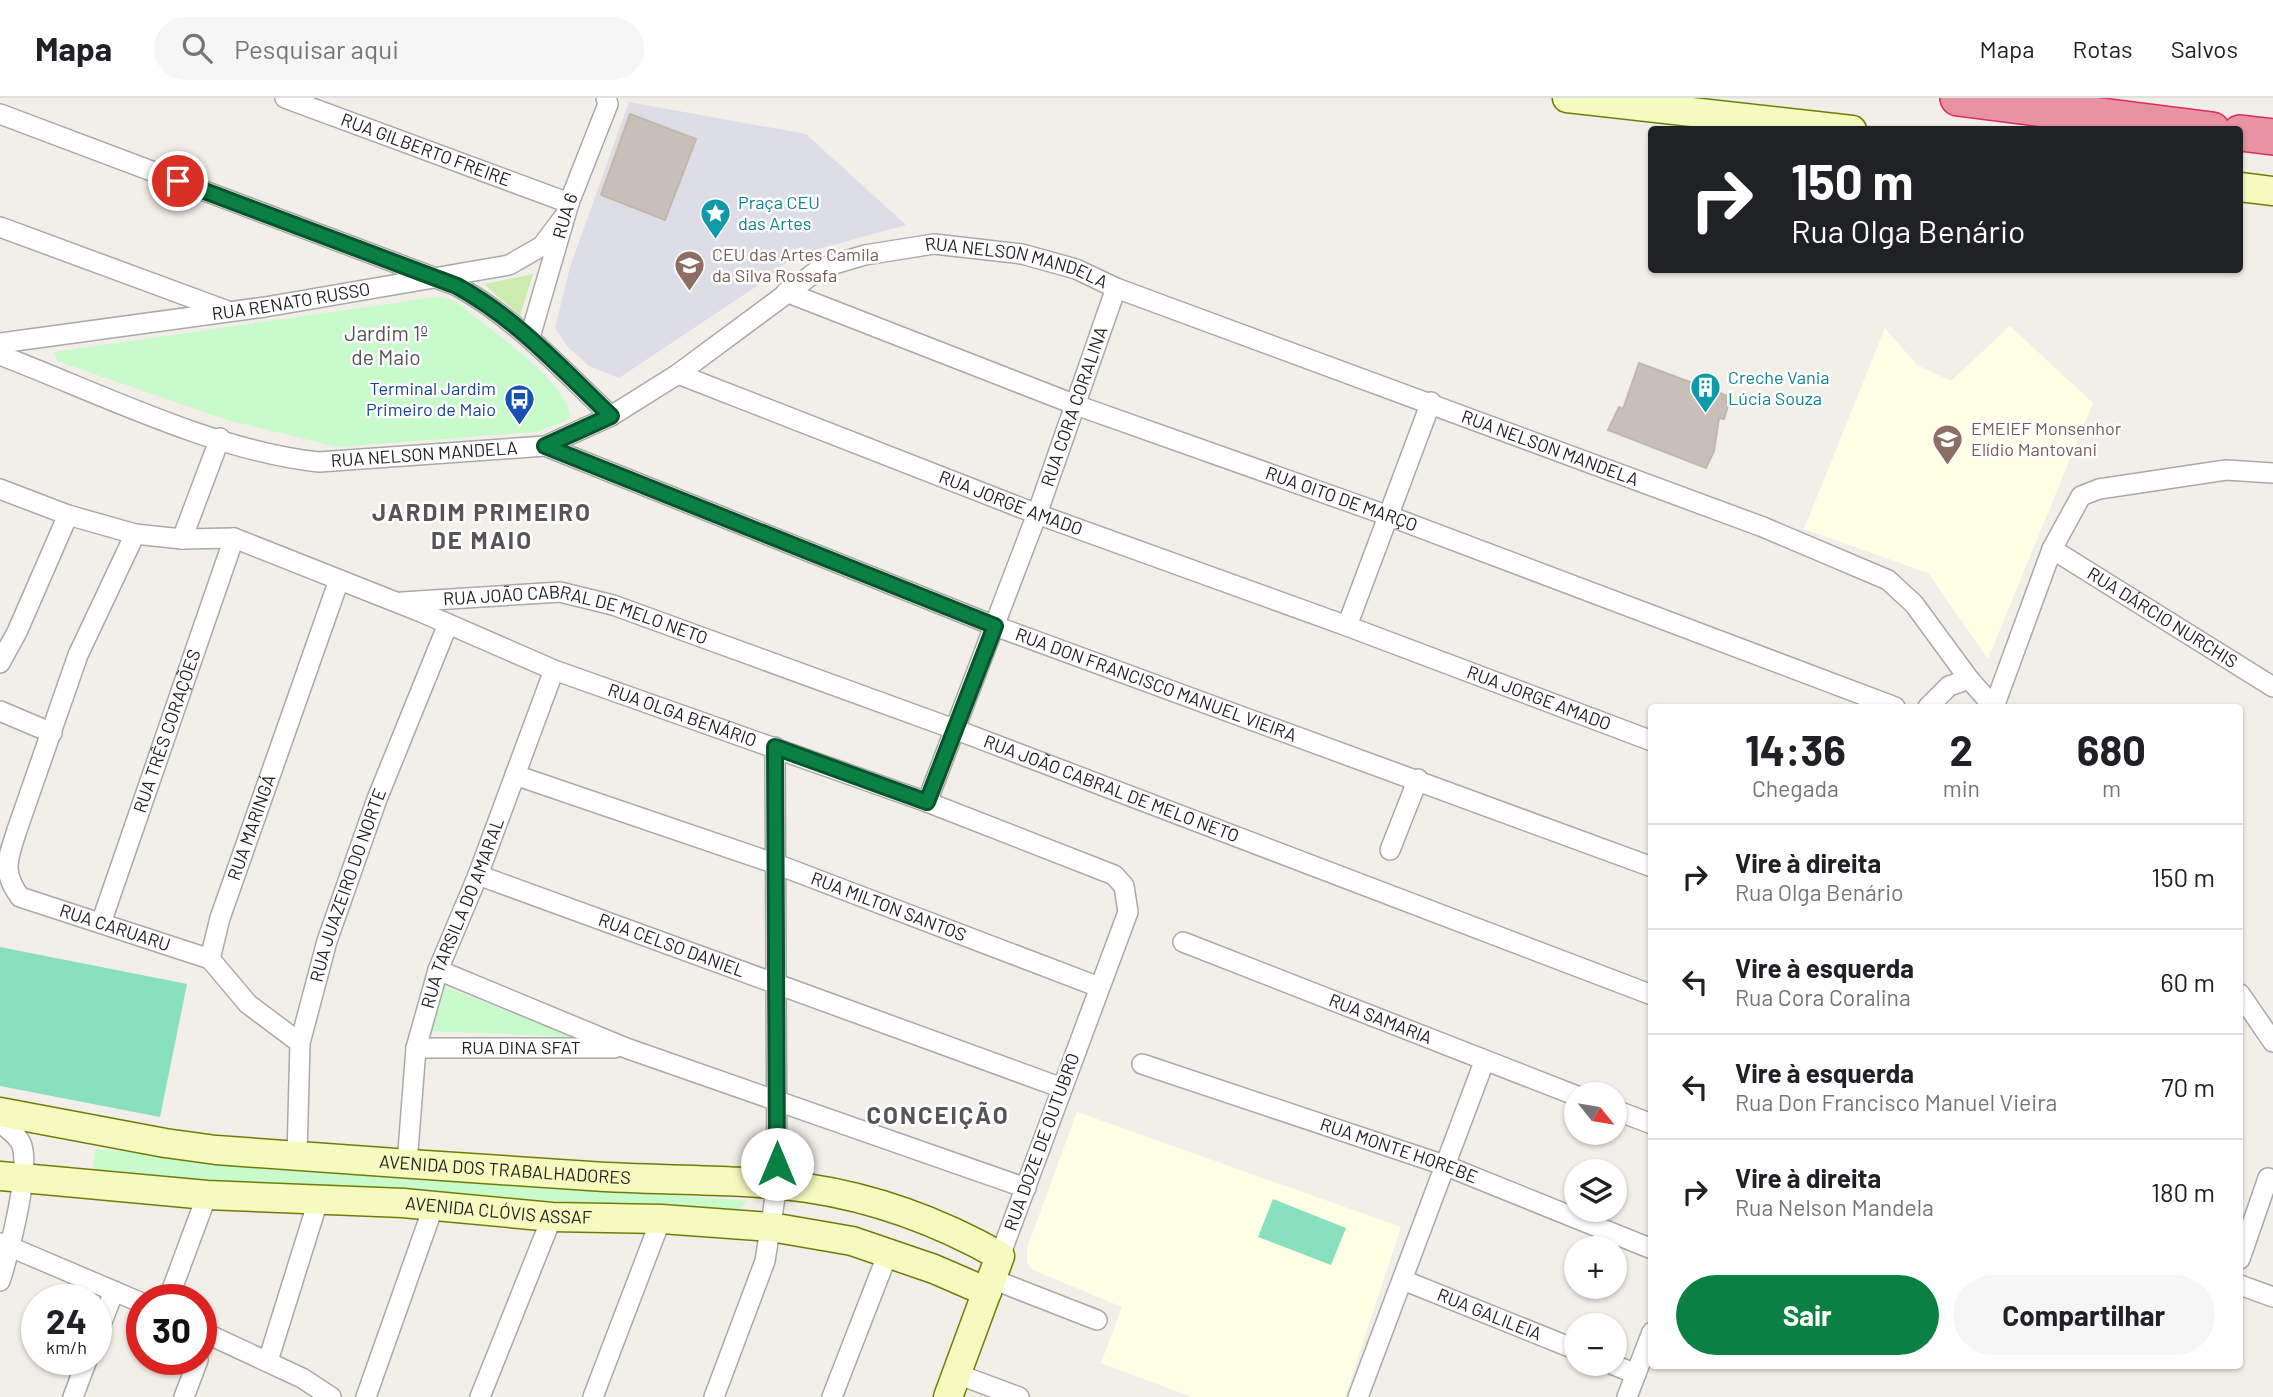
<!DOCTYPE html>
<html lang="pt">
<head>
<meta charset="utf-8">
<style>
	:root { --surface:#fff; --page:#f6f6f6; --text:#202124; --muted:#757577; --line:#e0e0e0; --accent:#0b8043 }
	body { margin:0; font-family:Barlow,sans-serif; background:var(--page); color:var(--text); height:100vh; display:flex; flex-direction:column; font-size:26px; white-space:nowrap }
	* { box-sizing:border-box; margin:0 }
	p { font-size:23px; color:var(--muted) }
	.icon { flex:none; width:38px; height:38px; fill:none; stroke:currentColor; stroke-width:2; stroke-linecap:round; stroke-linejoin:round }
	.map { position:relative; flex:1; overflow:hidden }
	.drawer { position:absolute; left:1648px; top:606px; width:595px; height:665px; display:flex; flex-direction:column; background:var(--surface); border-radius:7px; box-shadow:0 2px 5px #0004 }
	.drawer>* { flex:none }
	.top-card { position:absolute; left:1648px; top:28px; width:595px; height:147px; border-radius:7px; box-shadow:0 2px 5px #0004; background:#202124; color:#fff; overflow:hidden }
	.needle { width:46px; rotate:120deg }
	.controls { position:absolute; left:1564px; top:984px; display:grid; gap:14px }
	.controls a { display:grid; place-items:center; width:63px; height:63px; border-radius:50%; background:var(--surface); box-shadow:0 2px 5px #0004; font-size:35px }
	.speed { position:absolute; left:21px; top:1186px; display:flex; gap:14px; font-size:35px; font-weight:700; text-align:center }
	.speed>* { display:grid; place-content:center; width:91px; height:91px; border-radius:50%; background:var(--surface); box-shadow:0 2px 5px #0004; line-height:1 }
	.speed small { font-size:18px; font-weight:400 }
	.speed .limit { border:10px solid #d22; background:#fff; color:#111 }
	.pin { position:absolute; display:grid; place-items:center; width:60px; height:60px; color:#fff; margin:-30px; border:4px solid #fff; border-radius:50%; box-shadow:0 2px 7px #0007 }
	.me { position:absolute; width:77px; margin:-38px; rotate:0deg; stroke-linejoin:round; filter:drop-shadow(0 0 5px #0008) }
	.turn { display:flex; align-items:center; gap:24px; height:147px; padding:0 28px; font-size:32px }
	.turn .icon { width:91px; height:91px; stroke-width:2.5 }
	.turn b { display:block; font-size:49px; line-height:60px }
	.eta { display:flex; justify-content:space-evenly; align-items:center; height:119px; text-align:center }
	.eta b { font-size:42px; font-weight:700; line-height:49px }
	.button { display:flex; gap:14px; margin-top:auto; padding:14px 28px }
	.button a { flex:1; height:80px; border-radius:42px; background:var(--accent); color:#fff; font-size:28px; font-weight:700; line-height:80px; text-align:center }
	.button a+a { background:var(--page); color:var(--text) }
	ul { padding:0; list-style:none }
	li { display:flex; align-items:center; gap:21px; height:105px; padding:0 28px; border-top:2px solid var(--line) }
	li div { flex:1 }
	li b { display:block; font-size:26px }
	li em { font-style:normal }
	header { display:flex; align-items:center; gap:42px; box-sizing:border-box; height:98px; padding:0 35px; background:var(--surface); border-bottom:2px solid var(--line) }
	header strong { font-size:33px }
	nav { display:flex; gap:38px; margin-inline-start:auto; font-size:24px }
	.search { width:490px; height:63px; background:var(--page); display:flex; align-items:center; gap:18px; box-sizing:border-box; padding:0 24px; border-radius:38px; color:var(--muted); font-size:26px }
	.map>svg:first-child { display:block }
</style>
</head>
<body>
<header>
<strong>Mapa</strong>
<div class="search"><svg class="icon" aria-label="search" viewBox="0 0 24 24"><circle cx="10" cy="10" r="6"/><path d="M15 15l6 6"/></svg>Pesquisar aqui</div>
<nav><a>Mapa</a><a>Rotas</a><a>Salvos</a></nav>
</header>
<div class="map">
<svg width="2273" height="1299" viewBox="0 0 2273 1299">
	<rect width="100%" height="100%" fill="#f2efe9"/>
	<g fill="#ffffe5">
		<polygon points="2010,228 2093,305 1988,561 1928,475 1804,431 1885,230 1917,267 1951,283"/>
		<polygon points="1077,1014 1401,1129 1345,1299 1192,1299 1101,1265 1122,1209 1033,1172 1027,1164 1027,1150"/>
	</g>
	<polygon fill="#cdebb0" points="533,176 520,218 485,187 489,185"/>
	<g fill="#c8facc">
		<path d="M436,199l19,4c26,22 118,84 115,118l-34,13 -198,15 -111,-27 -170,-59 -3,-9z"/>
		<polygon points="440,887 577,939 428,933"/>
		<polygon points="95,1051 748,1103 737,1113 92,1077"/>
	</g>
	<g fill="#88e0be">
		<polygon points="0,849 187,886 160,1019 0,988"/>
		<polygon points="1273,1101 1346,1130 1331,1167 1258,1139"/>
	</g>
	<polygon fill="#dddde8" points="629,4 806,36 906,127 796,157 757,188 619,280 589,268 568,249 555,230 570,169"/>
	<g fill="#c7bfb8" stroke="#c4b6ab" stroke-width="2">
		<polygon points="630,16 696,41 665,122 601,97"/>
		<polygon points="1639,265 1728,298 1726,303 1729,305 1724,321 1719,320 1714,353 1706,370 1608,332 1619,309 1623,311"/>
	</g>
	<g fill="none" stroke-linecap="round" stroke-linejoin="round">
		<defs>
			<g id="street">
				<path id="s1" d="M285,0l284,105"/>
				<path d="M0,16l457,172c60,33 104,83 154,130"/>
				<polyline points="0,129 225,212"/>
				<path id="s2" d="M786,194l290,113 313,111 506,191"/>
				<path id="s3" d="M530,239l39,-134 39,-99 -2,-6"/>
				<path id="s4" d="M0,245l265,-36 244,-42 33,-19 21,-28"/>
				<path id="s5" d="M0,257c99,38 214,96 319,107l226,-16 66,-30 67,-42 143,-106 44,-13 69,-11 88,10 54,15 40,19 647,239 125,53 26,24 55,75 24,27"/>
				<path id="s6" d="M678,276l359,140 310,112 305,115"/>
				<path id="s7" d="M545,348l450,180 657,241"/>
				<path id="s8" d="M0,391l68,26 67,19 47,5 52,-1 187,74 133,58 373,132 187,73 10,11 4,26 -128,344"/>
				<path id="s9" d="M135,436l-57,121 -61,175c-9,29 -16,41 3,67l190,62"/>
				<polyline points="182,441 220,340"/>
				<path id="s10" d="M2052,451l221,138"/>
				<path id="s11" d="M402,504l158,-10 53,13 341,124 698,266"/>
				<polyline points="1347,528 1431,304"/>
				<polyline points="0,565 17,534 68,417"/>
				<polyline points="1928,609 1949,588 1969,581"/>
				<polyline points="1994,609 2052,451 2081,398 2099,391 2226,372 2273,375"/>
				<polyline points="0,613 52,635"/>
				<path id="s12" d="M515,677l261,89 323,123"/>
				<path id="s13" d="M927,704l110,-288 79,-226"/>
				<polyline points="1390,752 1418,681"/>
				<path id="s14" d="M478,777l584,213"/>
				<path id="s15" d="M101,825l133,-385"/>
				<path id="s16" d="M1183,844l394,154"/>
				<polyline points="438,872 626,950 1026,1090"/>
				<polyline points="2240,896 2273,944"/>
				<path id="s17" d="M300,945l-52,-39 -38,-45 10,-41 119,-338"/>
				<path id="s18" d="M416,950h198"/>
				<path id="s19" d="M1142,966l302,101 208,84"/>
				<polyline points="1615,1012 1652,1026"/>
				<path d="M0,1025c8,6 19,13 22,23 8,27 -13,107 -22,135"/>
				<path id="s20" d="M297,1058l3,-113 27,-102 50,-142 71,-175"/>
				<path id="s21" d="M407,1066l9,-116 22,-78 40,-95 76,-205"/>
				<polyline points="1,1145 142,1205"/>
				<polyline points="2240,1161 2268,1080"/>
				<polyline points="992,1181 1097,1222"/>
				<path id="s22" d="M1403,1182l174,70"/>
				<polyline points="2240,1187 2273,1199"/>
				<polyline points="168,1202 207,1097"/>
				<polyline points="201,1233 302,1280 331,1299"/>
				<polyline points="96,1239 114,1193"/>
				<polyline points="268,1263 318,1103"/>
				<polyline points="1609,1265 1636,1276"/>
				<polyline points="957,1276 1019,1299"/>
				<polyline points="73,1299 87,1262"/>
				<polyline points="184,1299 198,1262"/>
				<polyline points="366,1299 434,1107"/>
				<polyline points="480,1299 552,1119"/>
				<polyline points="593,1299 661,1121"/>
				<polyline points="714,1299 765,1163 777,1087 775,649"/>
				<polyline points="832,1299 888,1155"/>
				<polyline points="1358,1299 1484,964"/>
				<polyline points="1627,1299 1652,1234"/>
			</g>
			<g id="secondary">
				<polyline points="1567,0 1852,32"/>
				<polyline points="2240,89 2273,93"/>
				<path id="s23" d="M0,1014l165,31 51,7c125,9 249,18 374,26 72,5 146,2 217,12 68,10 133,34 193,68l-52,141"/>
				<path id="s24" d="M0,1078l207,19 196,8 149,14 109,2 110,8 81,14 82,28 53,23"/>
			</g>
			<g id="highway">
				<polyline points="1958,0 2212,32"/>
				<polyline points="2240,35 2273,39"/>
			</g>
		</defs>
		<use href="#street" stroke="#a9a9a9" stroke-width="22"/>
		<use href="#secondary" stroke="#707d05" stroke-width="31"/>
		<use href="#highway" stroke="#dc2a67" stroke-width="38"/>
		<use href="#street" stroke="#fff" stroke-width="19"/>
		<use href="#secondary" stroke="#f7fabf" stroke-width="28"/>
		<use href="#highway" stroke="#e892a2" stroke-width="35"/>
	</g>
	<g fill="none" stroke-linecap="round" stroke-linejoin="round">
		<defs>
			<path id="route" d="M178,83l279,105c60,33 105,83 154,130l-66,30 450,180 -68,176 -152,-55 2,417"/>
		</defs>
		<use href="#route" stroke="#07532c" stroke-width="18"/>
		<use href="#route" stroke="#0b8043" stroke-width="12"/>
	</g>
	<defs>
		<symbol id="sight-pin" viewBox="-11 -11 22 30"><path d="M0 17L-7.5 6A9.5 9.5 0 1 1 7.5 6Z" fill="#0f9aa8" stroke="#fff"/><path d="M0-6L1.8-2.2L6-1.7L2.9 1.2L3.7 5.4L0 3.3L-3.7 5.4L-2.9 1.2L-6-1.7L-1.8-2.2Z" fill="#fff"/></symbol>
		<symbol id="school-pin" viewBox="-11 -11 22 30"><path d="M0 17L-7.5 6A9.5 9.5 0 1 1 7.5 6Z" fill="#8d6e63" stroke="#fff"/><path d="M0-5L7-2L0 1L-7-2ZM-4 1L0 2.5L4 1V4Q0 6-4 4Z" fill="#fff"/></symbol>
		<symbol id="building-pin" viewBox="-11 -11 22 30"><path d="M0 17L-7.5 6A9.5 9.5 0 1 1 7.5 6Z" fill="#0f9aa8" stroke="#fff"/><path d="M-4-6H4V6H1V3H-1V6H-4ZM-2.5-4.3h1.7v1.8h-1.7ZM.8-4.3h1.7v1.8H.8ZM-2.5-1h1.7V.8h-1.7ZM.8-1h1.7V.8H.8Z" fill="#fff"/></symbol>
		<symbol id="bus-pin" viewBox="-11 -11 22 30"><path d="M0 17L-7.5 6A9.5 9.5 0 1 1 7.5 6Z" fill="#1a4fb4" stroke="#fff"/><path d="M-5-6H5V4H4V6H2V4H-2V6H-4V4H-5ZM-3.5-4V0h7V-4ZM-3.5 1.2v1.5H-2V1.2ZM2 1.2v1.5H3.5V1.2Z" fill="#fff"/></symbol>
	</defs>
	<g fill-rule="evenodd">
		<use href="#sight-pin" x="698" y="98" width="35" height="47"/>
		<use href="#school-pin" x="672" y="150" width="35" height="47"/>
		<use href="#building-pin" x="1688" y="272" width="35" height="47"/>
		<use href="#bus-pin" x="502" y="284" width="35" height="47"/>
		<use href="#school-pin" x="1930" y="324" width="35" height="47"/>
	</g>
	<g text-anchor="middle" stroke-width="5" stroke-linejoin="round" paint-order="stroke">
		<g font-size="18" fill="#222" stroke="#fff">
			<text dy="6" stroke="none"><textPath href="#s1" startOffset="150">RUA GILBERTO FREIRE</textPath></text>
			<text dy="6" stroke="none"><textPath href="#s3" startOffset="126">RUA 6</textPath></text>
			<text dy="6" stroke="none"><textPath href="#s5" startOffset="1094">RUA NELSON MANDELA</textPath></text>
			<text dy="6" stroke="none"><textPath href="#s4" startOffset="294">RUA RENATO RUSSO</textPath></text>
			<text dy="6" stroke="none"><textPath href="#s13" startOffset="422">RUA CORA CORALINA</textPath></text>
			<text dy="6" stroke="none"><textPath href="#s5" startOffset="1661">RUA NELSON MANDELA</textPath></text>
			<text dy="6" stroke="none"><textPath href="#s5" startOffset="443">RUA NELSON MANDELA</textPath></text>
			<text dy="6" stroke="none"><textPath href="#s2" startOffset="593">RUA OITO DE MARÇO</textPath></text>
			<text dy="6" stroke="none"><textPath href="#s6" startOffset="357">RUA JORGE AMADO</textPath></text>
			<text dy="6" stroke="none"><textPath href="#s10" startOffset="130">RUA DÁRCIO NURCHIS</textPath></text>
			<text dy="6" stroke="none"><textPath href="#s11" startOffset="177">RUA JOÃO CABRAL DE MELO NETO</textPath></text>
			<text dy="6" stroke="none"><textPath href="#s7" startOffset="656">RUA DON FRANCISCO MANUEL VIEIRA</textPath></text>
			<text dy="6" stroke="none"><textPath href="#s6" startOffset="920">RUA JORGE AMADO</textPath></text>
			<text dy="6" stroke="none"><textPath href="#s8" startOffset="724">RUA OLGA BENÁRIO</textPath></text>
			<text dy="6" stroke="none"><textPath href="#s15" startOffset="203">RUA TRÊS CORAÇÕES</textPath></text>
			<text dy="6" stroke="none"><textPath href="#s11" startOffset="744">RUA JOÃO CABRAL DE MELO NETO</textPath></text>
			<text dy="6" stroke="none"><textPath href="#s17" startOffset="262">RUA MARINGÁ</textPath></text>
			<text dy="6" stroke="none"><textPath href="#s20" startOffset="278">RUA JUAZEIRO DO NORTE</textPath></text>
			<text dy="6" stroke="none"><textPath href="#s12" startOffset="396">RUA MILTON SANTOS</textPath></text>
			<text dy="6" stroke="none"><textPath href="#s21" startOffset="259">RUA TARSILA DO AMARAL</textPath></text>
			<text dy="6" stroke="none"><textPath href="#s9" startOffset="490">RUA CARUARU</textPath></text>
			<text dy="6" stroke="none"><textPath href="#s14" startOffset="206">RUA CELSO DANIEL</textPath></text>
			<text dy="6" stroke="none"><textPath href="#s16" startOffset="212">RUA SAMARIA</textPath></text>
			<text dy="6" stroke="none"><textPath href="#s18" startOffset="105">RUA DINA SFAT</textPath></text>
			<text transform="translate(1042 1044) rotate(-70)" y="6">RUA DOZE DE OUTUBRO</text>
			<text dy="6" stroke="none"><textPath href="#s19" startOffset="271">RUA MONTE HOREBE</textPath></text>
			<text dy="6" stroke="none"><textPath href="#s23" startOffset="509">AVENIDA DOS TRABALHADORES</textPath></text>
			<text dy="6" stroke="none"><textPath href="#s24" startOffset="500">AVENIDA CLÓVIS ASSAF</textPath></text>
			<text dy="6" stroke="none"><textPath href="#s22" startOffset="93">RUA GALILEIA</textPath></text>
		</g>
		<g font-size="18" fill="#0d838f" stroke="#fff" text-anchor="start">
			<text x="738" y="111">Praça CEU<tspan x="738" dy="21">das Artes</tspan></text>
			<text x="1728" y="286">Creche Vania<tspan x="1728" dy="21">Lúcia Souza</tspan></text>
		</g>
		<g font-size="18" fill="#785e54" stroke="#fff" text-anchor="start">
			<text x="712" y="163">CEU das Artes Camila<tspan x="712" dy="21">da Silva Rossafa</tspan></text>
			<text x="1971" y="337">EMEIEF Monsenhor<tspan x="1971" dy="21">Elídio Mantovani</tspan></text>
		</g>
		<g font-size="18" fill="#164399" stroke="#fff" text-anchor="end">
			<text x="496" y="297">Terminal Jardim<tspan x="496" dy="21">Primeiro de Maio</tspan></text>
		</g>
		<g font-size="21" fill="#555" stroke="#fff">
			<text x="386" y="243">Jardim 1º<tspan x="386" dy="24">de Maio</tspan></text>
		</g>
		<g font-size="24" font-weight="bold" letter-spacing="2" fill="#555" stroke="#fff">
			<text x="482" y="423">JARDIM PRIMEIRO<tspan x="482" dy="28">DE MAIO</tspan></text>
			<text x="938" y="1026">CONCEIÇÃO</text>
		</g>
	</g>
</svg>
<div class="controls">
<a><svg class="needle" viewBox="-14 -14 28 28"><path d="M0-13l5 13h-10z" fill="#e53935"/><path d="M0 13l5-13h-10z" fill="#757577"/></svg></a>
<a><svg class="icon" aria-label="layers" viewBox="0 0 24 24"><path d="M12 4l9 5-9 5-9-5zM3 14l9 5 9-5"/></svg></a>
<a>+</a>
<a>−</a>
</div>
<div class="speed"><div>24<small>km/h</small></div><div class="limit">30</div></div>
<div class="pin" style="left:178px;top:83px;background:#d93025"><svg class="icon" aria-label="arrive" viewBox="0 0 24 24"><path d="M6 21V4h12l-3 4 3 4H6"/></svg></div>
<svg class="me" style="left:777px;top:1066px" viewBox="-20 -20 40 40"><circle r="19" fill="#fff"/><path d="M0-13L10 11 0 6-10 11z" fill="#0b8043"/></svg>
<div class="top-card">
<div class="turn"><svg class="icon" aria-label="right" viewBox="0 0 24 24"><path d="M7 20v-9h11M14 6l5 5-5 5"/></svg><div><b>150 m</b>Rua Olga Benário</div></div>
</div>
<section class="drawer">
<div class="eta">
<div><b>14:36</b><p>Chegada</p></div>
<div><b>2</b><p>min</p></div>
<div><b>680</b><p>m</p></div>
</div>
<ul>
<li><svg class="icon" aria-label="right" viewBox="0 0 24 24"><path d="M7 20v-9h11M14 6l5 5-5 5"/></svg><div><b>Vire à direita</b><p>Rua Olga Benário</p></div><em>150 m</em></li>
<li><svg class="icon" aria-label="left" viewBox="0 0 24 24"><path d="M17 20v-9H6M10 6l-5 5 5 5"/></svg><div><b>Vire à esquerda</b><p>Rua Cora Coralina</p></div><em>60 m</em></li>
<li><svg class="icon" aria-label="left" viewBox="0 0 24 24"><path d="M17 20v-9H6M10 6l-5 5 5 5"/></svg><div><b>Vire à esquerda</b><p>Rua Don Francisco Manuel Vieira</p></div><em>70 m</em></li>
<li><svg class="icon" aria-label="right" viewBox="0 0 24 24"><path d="M7 20v-9h11M14 6l5 5-5 5"/></svg><div><b>Vire à direita</b><p>Rua Nelson Mandela</p></div><em>180 m</em></li>
</ul>
<div class="button"><a>Sair</a><a>Compartilhar</a></div>
</section>
</div>
</body>
</html>
